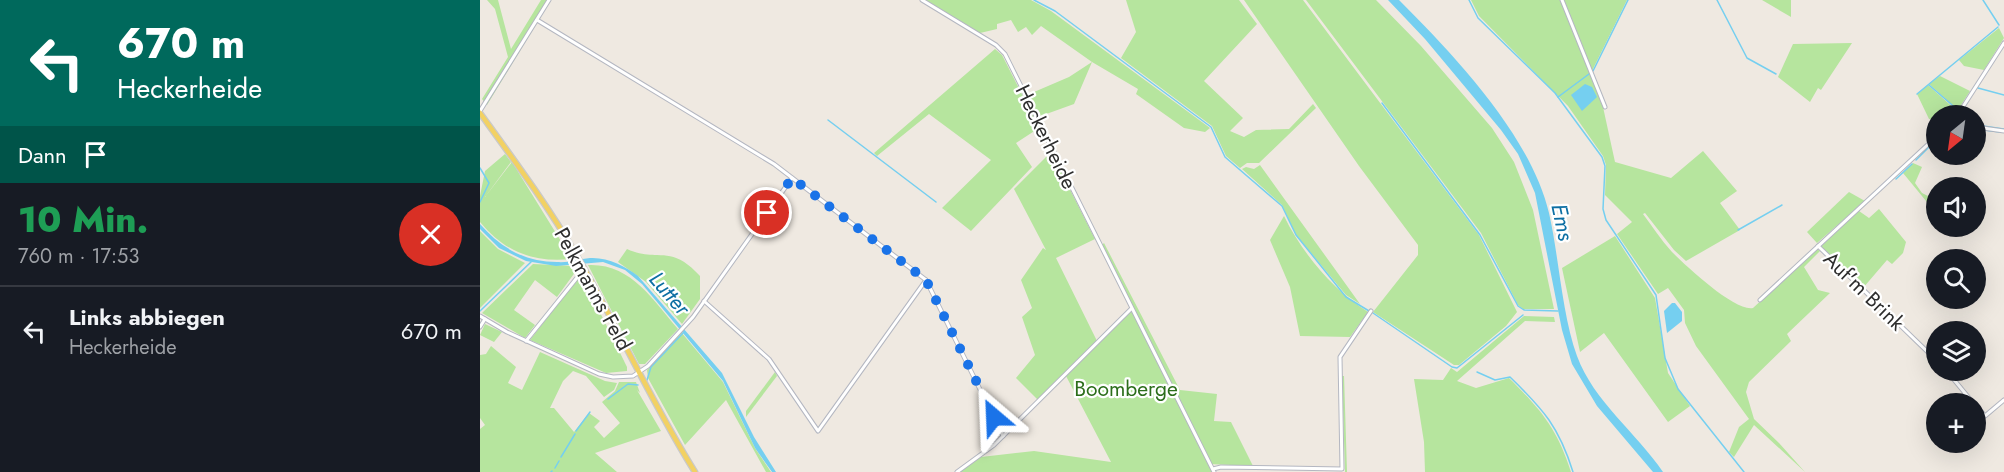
<!DOCTYPE html>
<html lang="de">
<head>
<meta charset="utf-8">
<style>
	:root { --surface:#171b24; --page:#20242c; --text:#f1f3f6; --muted:#9ea1a6; --line:#363941 }
	body { margin:0; font-family:Jost,sans-serif; background:var(--page); color:var(--text); height:100vh; display:flex; flex-direction:column; font-size:22px; white-space:nowrap }
	* { box-sizing:border-box; margin:0 }
	p { font-size:20px; color:var(--muted) }
	.icon { flex:none; width:33px; height:33px; fill:none; stroke:currentColor; stroke-width:2; stroke-linecap:round; stroke-linejoin:round }
	.map { position:relative; flex:1; overflow:hidden }
	.drawer { display:flex; flex-direction:column; background:var(--surface); width:480px }
	.drawer>* { flex:none }
	.guide { background:#00695c; color:#fff; overflow:hidden }
	.needle { width:39px; rotate:209deg }
	.controls { position:absolute; left:1446px; top:105px; display:grid; gap:12px }
	.controls a { display:grid; place-items:center; width:60px; height:60px; border-radius:50%; background:var(--surface); box-shadow:0 6px 24px #0002; font-size:30px }
	.pin { position:absolute; display:grid; place-items:center; width:51px; height:51px; color:#fff; margin:-26px; border:3px solid #fff; border-radius:50%; box-shadow:0 2px 6px #0007 }
	.me { position:absolute; width:66px; margin:-33px; rotate:334deg; stroke-linejoin:round; filter:drop-shadow(0 0 4px #0008) }
	.turn { display:flex; align-items:center; gap:21px; height:126px; padding:0 18px; font-size:27px }
	.turn .icon { width:78px; height:78px; stroke-width:2.5 }
	.turn b { display:block; font-size:42px; line-height:51px }
	.then { display:flex; align-items:center; height:57px; padding:0 18px; background:#0003; gap:12px; font-size:22px }
	.round { display:grid; place-items:center; flex:none; width:63px; height:63px; border-radius:32px; background:var(--page) }
	.summary { display:flex; align-items:center; justify-content:space-between; height:102px; padding:0 18px }
	h1 { font-size:36px; font-weight:800; line-height:45px; color:#1e9e55 }
	ul { padding:0; list-style:none }
	li { display:flex; align-items:center; gap:18px; height:90px; padding:0 18px; border-top:2px solid var(--line) }
	li div { flex:1 }
	li b { display:block; font-size:22px }
	li em { font-style:normal }
	main { display:flex; flex:1; min-height:0 }
	.map>svg:first-child { display:block }
</style>
</head>
<body>
<main>
<section class="drawer">
<div class="guide">
<div class="turn"><svg class="icon" aria-label="left" viewBox="0 0 24 24"><path d="M17 20v-9H6M10 6l-5 5 5 5"/></svg><div><b>670 m</b>Heckerheide</div></div>
<div class="then">Dann<svg class="icon" aria-label="arrive" viewBox="0 0 24 24"><path d="M6 21V4h12l-3 4 3 4H6"/></svg></div>
</div>
<div class="summary"><div><h1>10 Min.</h1><p>760 m · 17:53</p></div><a class="round" style="background:#d93025;color:#fff"><svg class="icon" aria-label="close" viewBox="0 0 24 24"><path d="M6 6l12 12M18 6L6 18"/></svg></a></div>
<ul>
<li><svg class="icon" aria-label="left" viewBox="0 0 24 24"><path d="M17 20v-9H6M10 6l-5 5 5 5"/></svg><div><b>Links abbiegen</b><p>Heckerheide</p></div><em>670 m</em></li>
</ul>
</section>
<div class="map">
<svg width="1524" height="472" viewBox="0 0 1524 472">
	<rect width="100%" height="100%" fill="#efe9e1"/>
	<g fill="#b6e59e">
		<polygon points="7,0 18,0 31,49 61,0 71,0 7,105 2,99 28,57 15,9"/>
		<polygon points="445,0 551,0 571,11 730,128 725,132 704,128 656,94 658,89 612,62 594,104 558,117 547,95 589,77 612,62 561,26 552,35 546,27 538,32 531,20 517,24 517,29 500,33"/>
		<polygon points="646,0 759,0 777,24 724,81 763,118 750,131 764,137 776,130 809,129 833,104 836,108 779,163 767,163 760,168 746,156 732,126 641,58 656,32"/>
		<polygon points="764,0 823,0 999,235 1037,312 1026,326 979,365 974,365 893,312 938,255 938,245 879,166"/>
		<polygon points="826,0 896,0 941,46 1012,128 1034,162 1053,210 1074,309 1043,309 1038,305 1001,233"/>
		<path d="M991,0h89l43,107 12,55 56,16 32,-27 34,40 -17,12 20,27 -54,31 -12,-11 -29,-37 -2,1c9,12 18,26 29,38 13,13 63,60 81,56l64,-59 3,2 -16,16 14,23 12,3 -43,41 4,7 -42,41 -3,10 8,27 25,24 26,29 -51,-47 -20,32 -5,-5 10,-25 10,-8 -53,-73 -11,-23 -1,-13 -16,-22 -10,6 -41,-60 15,-12 -27,-27 1,-30 -3,-9 -35,-50 -89,-90z"/>
		<polygon points="1083,0 1147,0 1112,71"/>
		<polygon points="1282,0 1311,0 1311,17"/>
		<polygon points="1519,28 1524,38 1504,70 1484,66 1479,60"/>
		<polygon points="1372,43 1341,90 1338,88 1330,102 1298,77 1313,44"/>
		<polygon points="515,49 522,55 559,128 536,143 552,167 491,231 462,208 511,160 449,114 397,156 394,153"/>
		<polygon points="1460,76 1490,91 1478,110 1449,84"/>
		<polygon points="1448,85 1477,111 1474,115 1456,116 1456,120 1449,119 1437,94"/>
		<polygon points="571,152 615,239 576,258 617,341 558,400 536,378 555,355 542,317 552,308 541,280 563,248 566,250 534,189"/>
		<path d="M25,154l6,8 -26,35 27,-35 60,97c-39,4 -67,-7 -92,-37v-26l5,-25z"/>
		<polygon points="1433,163 1442,167 1435,183 1442,193 1456,200 1456,213 1423,173"/>
		<polygon points="780,165 880,304 866,295 816,235 802,205 762,169 766,167 774,169"/>
		<polygon points="1369,192 1385,201 1337,243 1327,232"/>
		<polygon points="1399,209 1426,242 1423,253 1412,264 1407,260 1383,288 1341,246 1379,211 1389,218"/>
		<path d="M804,216c18,37 49,74 84,96l-18,25 -50,-1 -10,-49 -20,-47z"/>
		<polygon points="0,231 18,249 45,263 0,308"/>
		<polygon points="1135,236 1175,298 1188,373 1210,406 1188,422 1124,333 1100,352 1082,268"/>
		<polygon points="624,243 700,390 737,394 734,421 751,422 773,466 729,464 732,472 479,472 501,457 554,451 631,462 586,376 653,309 622,245"/>
		<path d="M147,249c31,14 43,-6 73,27v23l-18,25 -36,-42 -28,-20z"/>
		<polygon points="53,264 95,266 96,271 77,297 55,280 34,310 55,325 45,338 2,313"/>
		<path d="M108,265c43,-2 65,35 90,64l-33,35h-6z"/>
		<polygon points="101,274 147,367 147,371 126,373 50,340"/>
		<path d="M1044,316l30,1 1,5 -30,-1 -68,60 19,7 33,-10c32,32 48,50 62,94h-146l-1,-30 -10,-63 29,1 8,-12 6,4z"/>
		<polygon points="5,324 22,332 14,342 0,335"/>
		<polygon points="201,332 243,382 275,448 291,472 286,472 246,400 205,445 168,378 167,370"/>
		<polygon points="11,346 36,367 28,383 42,390 60,352 125,381 137,383 134,390 124,397 106,376 93,371 83,381 70,408 74,408 94,432 109,413 120,421 114,427 124,438 140,423 122,402 135,391 139,382 156,382 160,393 157,390 181,431 115,453 137,472 0,472 0,429 5,425 0,418 0,355 6,354"/>
		<polygon points="295,372 297,376 266,417 266,411"/>
		<polygon points="862,376 864,376 867,472 865,472"/>
	</g>
	<g fill="#75cff0">
		<path d="M908,0h11c55,55 132,136 150,213 10,44 13,102 28,143 17,46 59,76 86,116h-10l-56,-66 -25,-42 -10,-34 -27,-137 -17,-39 -17,-24 -76,-91z"/>
		<polygon points="1105,84 1112,87 1117,97 1102,111 1091,95"/>
		<path d="M0,224c21,24 45,38 77,38 12,1 22,-3 33,-4 18,-1 35,8 48,18l84,97 32,64 22,35h-4l-17,-24 -32,-67 -81,-97 -17,-14 -22,-8 -47,4 -30,-5 -27,-13 -19,-19z"/>
		<polygon points="1192,303 1195,303 1202,312 1202,321 1187,333 1184,311"/>
	</g>
	<g fill="none" stroke-linecap="round" stroke-linejoin="round">
		<g stroke="#75cff0" stroke-width="1.5">
			<polyline points="554,0 575,11 731,127 745,157 802,206 816,235 866,297 889,311"/>
			<polyline points="989,0 998,18 1075,93 1122,157 1125,166 1123,209 1126,220 1176,295 1185,358 1198,389 1264,472"/>
			<polyline points="1237,0 1267,58 1296,74"/>
			<polyline points="1503,0 1519,25"/>
			<polyline points="1113,71 1148,0"/>
			<polyline points="1449,85 1479,111"/>
			<polyline points="1498,88 1524,95"/>
			<polyline points="1437,94 1518,27"/>
			<polyline points="1078,97 1109,74"/>
			<polyline points="902,103 1000,235 1038,306 1044,310 1078,311"/>
			<polyline points="348,120 456,202"/>
			<polyline points="1496,125 1524,129"/>
			<polyline points="1496,129 1520,132"/>
			<polyline points="1436,160 1456,140"/>
			<polyline points="0,168 9,183 0,202"/>
			<polyline points="1416,179 1432,164"/>
			<polyline points="1258,230 1302,205"/>
			<polyline points="0,311 51,262"/>
			<polyline points="893,313 972,367 977,368 1043,315"/>
			<path d="M997,372l18,8 15,-3c34,33 49,50 63,95"/>
			<polyline points="167,380 171,367 203,333"/>
			<polyline points="128,399 148,384 158,385"/>
			<polyline points="96,431 110,412"/>
			<polyline points="81,457 95,434"/>
			<polyline points="75,468 79,461"/>
			<polyline points="71,472 72,471"/>
		</g>
		<defs>
			<g id="minor">
				<polyline points="442,0 516,45 525,54 734,472"/>
				<polyline points="1082,0 1125,107"/>
				<polyline points="57,20 294,164 446,280 523,436"/>
				<polyline points="0,111 69,0"/>
				<polyline points="1477,116 1524,43"/>
				<polyline points="1496,127 1524,131"/>
				<polyline points="1338,246 1456,360"/>
				<polyline points="1280,300 1456,137"/>
				<polyline points="224,301 289,359 338,431 446,280"/>
				<polyline points="0,316 27,332 119,374 133,377 153,376 168,366 213,317 312,178"/>
				<polyline points="0,327 5,319"/>
				<polyline points="46,341 104,269"/>
				<polyline points="1466,370 1494,404"/>
				<polyline points="1496,405 1505,416 1524,400"/>
				<polyline points="733,469 741,467 862,469 860,357 891,311"/>
				<polyline points="477,472 514,445 651,309"/>
			</g>
			<path id="primary" d="M0,113c34,47 68,93 97,143 41,71 74,146 118,216"/>
		</defs>
		<use href="#minor" stroke="#b4b7c1" stroke-width="5"/>
		<use href="#primary" stroke="#c9c9c9" stroke-width="7"/>
		<use href="#minor" stroke="#fff" stroke-width="3"/>
		<use href="#primary" stroke="#f2d163" stroke-width="4.5"/>
	</g>
	<g fill="none" stroke-linecap="round" stroke-linejoin="round">
		<polyline stroke="#1a73e8" stroke-width="10" stroke-dasharray="0 18" points="287,213 312,178 446,280 514,417"/>
	</g>
	<g text-anchor="middle" stroke-width="4.5" stroke-linejoin="round" paint-order="stroke">
		<g font-size="21" fill="#2e2e2e" stroke="#fff">
			<text transform="translate(566 137) rotate(64)" y="7">Heckerheide</text>
			<text transform="translate(113 289) rotate(61)" y="7">Pelkmanns Feld</text>
			<text transform="translate(1384 291) rotate(44)" y="7">Auf'm Brink</text>
		</g>
		<g font-size="21" fill="#2c6e1b" stroke="#fff">
			<text x="646" y="396">Boomberge</text>
		</g>
		<g font-size="22" font-style="italic" fill="#0d6fa3" stroke="#fff">
			<text transform="translate(1083 222) rotate(78)" y="8">Ems</text>
			<text transform="translate(190 293) rotate(49)" y="8">Lutter</text>
		</g>
	</g>
</svg>
<div class="controls">
<a><svg class="needle" viewBox="-14 -14 28 28"><path d="M0-13l5 13h-10z" fill="#e53935"/><path d="M0 13l5-13h-10z" fill="#9ea1a6"/></svg></a>
<a><svg class="icon" aria-label="sound" viewBox="0 0 24 24"><path d="M4 9h4l5-4v14l-5-4H4zM17 9q2 3 0 6"/></svg></a>
<a><svg class="icon" aria-label="search" viewBox="0 0 24 24"><circle cx="10" cy="10" r="6"/><path d="M15 15l6 6"/></svg></a>
<a><svg class="icon" aria-label="layers" viewBox="0 0 24 24"><path d="M12 4l9 5-9 5-9-5zM3 14l9 5 9-5"/></svg></a>
<a>+</a>
</div>
<div class="pin" style="left:287px;top:213px;background:#d93025"><svg class="icon" aria-label="arrive" viewBox="0 0 24 24"><path d="M6 21V4h12l-3 4 3 4H6"/></svg></div>
<svg class="me" style="left:514px;top:417px" viewBox="-20 -20 40 40"><path d="M0-17L14 15 0 8-14 15z" fill="#1a73e8" stroke="#fff" stroke-width="4"/></svg>
</div>
</main>
</body>
</html>
